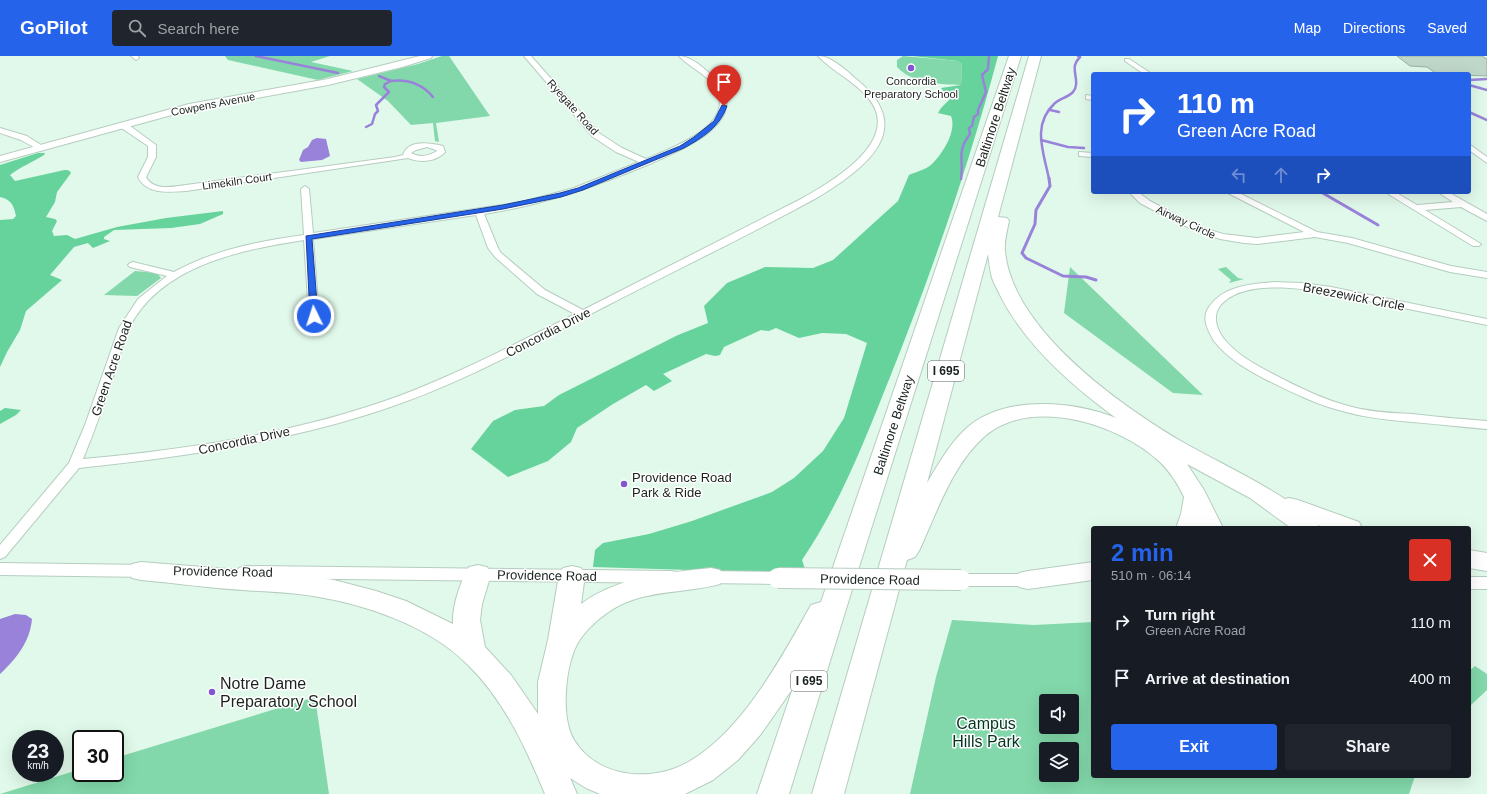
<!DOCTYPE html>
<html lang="en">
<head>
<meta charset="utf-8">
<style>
	:root { --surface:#171b24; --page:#20242c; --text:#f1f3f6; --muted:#9ea1a6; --accent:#2563eb }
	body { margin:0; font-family:Arial,sans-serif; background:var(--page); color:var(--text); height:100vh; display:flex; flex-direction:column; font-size:15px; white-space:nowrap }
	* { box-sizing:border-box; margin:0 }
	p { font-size:13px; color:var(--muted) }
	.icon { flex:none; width:22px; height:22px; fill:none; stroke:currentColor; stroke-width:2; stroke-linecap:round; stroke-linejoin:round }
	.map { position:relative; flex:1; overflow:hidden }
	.sheet { position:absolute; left:1091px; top:470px; width:380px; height:252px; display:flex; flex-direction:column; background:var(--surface); border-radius:4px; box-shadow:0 4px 16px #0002 }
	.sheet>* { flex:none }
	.hud { position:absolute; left:1091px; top:16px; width:380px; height:122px; border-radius:4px; box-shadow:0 4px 16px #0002; background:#2563eb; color:#fff; overflow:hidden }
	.fabs { position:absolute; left:1039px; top:638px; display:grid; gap:8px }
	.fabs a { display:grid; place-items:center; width:40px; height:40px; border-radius:4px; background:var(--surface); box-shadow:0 4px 16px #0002; font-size:20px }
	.speed { position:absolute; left:12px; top:674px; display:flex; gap:8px; font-size:20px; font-weight:700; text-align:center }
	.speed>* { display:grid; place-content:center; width:52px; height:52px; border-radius:50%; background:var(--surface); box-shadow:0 4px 16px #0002; line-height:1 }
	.speed small { font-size:10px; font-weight:400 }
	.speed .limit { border:2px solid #111; border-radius:6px; background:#fff; color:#111 }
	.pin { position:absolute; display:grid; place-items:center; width:34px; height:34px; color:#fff; margin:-41px -17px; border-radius:50% 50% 50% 0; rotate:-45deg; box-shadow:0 0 4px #0007 }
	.pin .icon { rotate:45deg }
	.me { position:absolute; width:44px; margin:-22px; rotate:356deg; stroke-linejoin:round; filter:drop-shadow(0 0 3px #0008) }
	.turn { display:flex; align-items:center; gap:14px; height:84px; padding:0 20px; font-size:18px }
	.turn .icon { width:52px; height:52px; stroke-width:2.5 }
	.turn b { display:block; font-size:28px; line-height:34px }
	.lanes { display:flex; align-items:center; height:38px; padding:0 20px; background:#0003; justify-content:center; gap:20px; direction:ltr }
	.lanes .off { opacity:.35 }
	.round { display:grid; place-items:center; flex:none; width:42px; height:42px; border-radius:4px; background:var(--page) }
	.head { display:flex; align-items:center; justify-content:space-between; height:68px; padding:0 20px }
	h1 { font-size:24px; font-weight:600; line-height:30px; color:var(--accent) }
	.button { display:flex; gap:8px; margin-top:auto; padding:8px 20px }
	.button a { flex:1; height:46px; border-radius:4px; background:var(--accent); color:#fff; font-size:16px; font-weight:600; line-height:46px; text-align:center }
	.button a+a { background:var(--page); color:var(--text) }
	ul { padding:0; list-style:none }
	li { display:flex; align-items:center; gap:12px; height:56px; padding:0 20px }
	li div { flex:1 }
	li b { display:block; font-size:15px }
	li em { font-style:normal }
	header { display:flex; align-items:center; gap:24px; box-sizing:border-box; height:56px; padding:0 20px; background:var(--accent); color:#fff }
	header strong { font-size:19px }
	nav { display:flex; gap:22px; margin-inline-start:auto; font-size:14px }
	.search { width:280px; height:36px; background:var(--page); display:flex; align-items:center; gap:10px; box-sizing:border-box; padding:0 14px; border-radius:4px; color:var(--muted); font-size:15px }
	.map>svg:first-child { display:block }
</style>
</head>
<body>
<header>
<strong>GoPilot</strong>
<div class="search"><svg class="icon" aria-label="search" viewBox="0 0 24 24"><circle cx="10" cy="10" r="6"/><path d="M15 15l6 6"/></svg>Search here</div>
<nav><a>Map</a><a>Directions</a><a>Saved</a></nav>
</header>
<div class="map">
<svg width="1487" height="738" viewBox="0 0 1487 738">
	<rect width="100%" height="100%" fill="#e1f9ea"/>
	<g fill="#82d8aa" fill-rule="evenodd">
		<polygon points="225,0 330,0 311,6 353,15 318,24 228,4"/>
		<polygon points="442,0 449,0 490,60 436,67 439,86 435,85 433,67 411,69 388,45 357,23 418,8"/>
		<path d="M903,0l55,5 4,1 -1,23c-22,-1 -48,-1 -64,-18v-7z"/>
		<polygon points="1070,211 1203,339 1173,337 1064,257"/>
		<polygon points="1226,211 1238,222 1244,223 1229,227 1231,224 1218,213"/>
		<polygon points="135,215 157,217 161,222 137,240 104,239"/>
		<path d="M952,564l82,5 59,-3v154h322l-6,18h-499l26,-117zM1046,645h26v26h-26zM1046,693h26v26h-26z"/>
		<polygon points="1475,610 1487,618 1487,634 1470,650 1469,615"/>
		<polygon points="315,641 329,738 0,738 81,713 81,717 115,717 115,702"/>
	</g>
	<g fill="#66d29c">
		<path d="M912,0h86c-29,109 -66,216 -108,321 -25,63 -50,127 -88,183l3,9 -18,4 -194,-6 2,-17 8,-7 46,-9 43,-13 80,-29 22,-14 29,-27 21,-33 23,-75 -21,-9 -24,-1 -23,5 -23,-10 -7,3 -8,-1 -37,17 -4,8 -5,1 -9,-2 -43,20 9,7 -18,10 -8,-6 -33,19 -36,24 -6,14 -23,19 -40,16 -37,-28 22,-28 22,-11 29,-4 15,-11 119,-60 30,-12 -4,-17 23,-23 38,-16 48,1 20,-8 65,-59 11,-26c7,-3 18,-6 23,-11 11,-11 25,-33 19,-48l-13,-3 3,-5 9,-9 -9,-11 20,-3 1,-22 -4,-2z"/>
		<path d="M38,97h7l-1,2c-11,7 -24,12 -34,20l5,6 45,-10c5,-1 9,-2 11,2l-14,19 -2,10 -9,15 9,2 2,2 -5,10 2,5 13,-1 8,4 42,-12 49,-9 57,-7v3l-23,10 -29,4 -57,2 -10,7v2l6,2 -17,7 -5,-5 -14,4 -24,28 12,5 -36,31 -6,19 -13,22 -7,15v-147l13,-1 3,-3c-2,-10 -5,-17 -16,-19v-32z"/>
		<polygon points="5,352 21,354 16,359 0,368 0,355"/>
	</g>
	<g fill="#9982d9">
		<polygon points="317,82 326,83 330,100 322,104 301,106 299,104 303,94 308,91 312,84"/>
		<path d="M15,558l11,1 6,4c-2,23 -16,40 -32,55v-55z"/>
	</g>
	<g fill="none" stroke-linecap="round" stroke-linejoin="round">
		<g stroke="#9982d9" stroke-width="2.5">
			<polyline points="256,0 338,17"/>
			<polyline points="1469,24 1487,23"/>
			<path d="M391,25c17,-2 31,3 42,16"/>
			<polyline points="1469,29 1487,34"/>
			<polyline points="1050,54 1059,56"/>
			<polyline points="1469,56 1487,64"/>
			<polyline points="366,71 372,68 375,58 378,55 376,49 389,36 384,31 385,28 391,25 379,20"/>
			<polyline points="1041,84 1068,91 1084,92"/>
			<path d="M961,123c3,-20 -5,-27 9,-45l-1,-6 3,-2 2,-9 4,-3v-4l8,-18 -4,-17 6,-6 1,-13"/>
			<path d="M1049,123c-5,-26 -18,-54 6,-76 5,-4 13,-6 18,-11 7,-8 0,-19 2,-27 1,-3 3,-6 5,-8l-2,-1"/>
		</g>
		<g stroke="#9982d9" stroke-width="3">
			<polyline points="1049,122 1050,130 1036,154 1035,168 1022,197 1026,202 1063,220 1086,221 1096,224"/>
			<polyline points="1321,136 1378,169"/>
		</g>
	</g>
	<polygon fill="#bfd7c9" stroke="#99b0a3" points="1397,0 1482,0 1487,3 1487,20 1437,18 1427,11 1410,10"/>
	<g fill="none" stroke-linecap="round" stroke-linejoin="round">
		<defs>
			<g id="minor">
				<polygon points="131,0 138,0 139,2 136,4"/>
				<path d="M524,0h7l68,77 23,15 24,11c26,-11 94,-35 68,-73 -9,-13 -25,-19 -35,-30 13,0 30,16 39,26 33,41 -38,68 -66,81 -55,23 -109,42 -168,51l14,34 3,5 44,37 38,20 218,-111c29,-16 102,-58 68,-100 -14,-18 -36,-27 -51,-43 13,0 28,14 38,23 61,49 12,87 -36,117 -69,38 -140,72 -210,108 -80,41 -158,85 -244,111 -94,29 -190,43 -287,53l-74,89 -5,2v-14l69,-82 16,-38 34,-97 19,-29 29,-23 -37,-9 -2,-2 2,-2 3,-1 41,10c40,-22 85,-31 130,-37l-3,-46 4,-3 4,3 4,44 209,-31 52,-14 65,-26 -23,-10 -23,-15zM476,159l12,33 7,9 42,37 38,20c-58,29 -115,59 -176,82 -101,37 -209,53 -316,63 12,-29 22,-58 32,-88 5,-14 8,-30 14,-43 32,-63 112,-78 175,-88l5,76 5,3 5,-3 -6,-77z"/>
				<polygon points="1125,3 1129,3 1152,18 1144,18 1125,5"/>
				<polygon points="1086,39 1093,40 1093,44 1086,43"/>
				<path d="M120,67h6l30,22v12l-10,20c7,14 27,10 40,8l209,-28 8,-2c5,-16 28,-12 40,-9l2,6c-9,10 -25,11 -37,6l-222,33c-17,1 -39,4 -48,-14l10,-20v-11l-28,-19zM427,91l9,3 1,1c-8,5 -17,7 -26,2l5,-3z"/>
				<polygon points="0,72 27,80 44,91 40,93 37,93 21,84 0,77"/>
				<polygon points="1469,88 1487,101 1487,107 1469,94"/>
				<polygon points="1079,96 1093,97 1093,101 1079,100"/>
				<polygon points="1129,136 1138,136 1150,145 1178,160 1200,171 1223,178 1257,182 1304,176 1226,136 1237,136 1317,176 1352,182 1451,210 1487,216 1487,222 1450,216 1348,187 1315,181 1257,188 1244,187 1220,183 1194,174 1172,164 1140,147"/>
				<polygon points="1385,136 1395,136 1417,149 1453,146 1438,136 1448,136 1487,158 1487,165 1461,151 1425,154 1481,188 1479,190 1473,190"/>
				<path d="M1274,226l28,1 29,4 156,32v6c-38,-8 -75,-15 -113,-23 -37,-7 -126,-31 -154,4 -8,10 -3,24 4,33 13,16 32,26 49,35 25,13 51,26 79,33 19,5 39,6 60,7 25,3 50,5 75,7v8c-25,-2 -50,-5 -75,-7 -23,-2 -45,-4 -66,-10 -29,-7 -55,-20 -81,-33 -19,-10 -38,-21 -51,-38 -6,-10 -13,-23 -5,-34 14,-21 41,-23 65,-25z"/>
			</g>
			<g id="tertiary">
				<polygon points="420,0 432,0 431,2 402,11 328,29 190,54 0,106 0,100 189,48 328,23"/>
				<polygon points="0,507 149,509 155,511 158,515 155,519 149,521 0,519"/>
				<polygon points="245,510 671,515 677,516 680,521 677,526 671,527 245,522 239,520 236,516 239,512"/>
				<polygon points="703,515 778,516 784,517 787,522 784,527 778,528 703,527 697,526 694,521 697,516"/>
				<polygon points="961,518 1036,518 1042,519 1045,524 1042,529 1036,530 961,530 955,529 952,524 955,519"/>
				<rect x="1469" y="521" width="18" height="12"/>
			</g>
			<g id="motorway">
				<path d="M1009,0h12l-162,511 -70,227h-32l36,-106 -32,46 -23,26 -25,20 -28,14h-85l-14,-6 -16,-10 7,16h-32c-19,-46 -41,-94 -77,-129 -38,-39 -103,-61 -155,-69 -23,-4 -47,-4 -70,-6 -34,-2 -68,-7 -102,-10l-9,-2 -4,-7 4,-7 9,-2 163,13 30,5 42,11 30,10 47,23c-1,-18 7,-41 16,-57l9,-2 9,2 4,7 -9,30 -2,16 5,27 26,28 27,39v-32l10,-42 11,-65 4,-7 9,-2 9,2 4,7 -4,29c38,-28 85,-31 130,-36l9,2 4,7 -4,7c-36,10 -78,5 -110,27 -14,9 -30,24 -36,40 -9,23 -13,67 0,89 24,39 80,43 116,21 53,-31 92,-104 121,-156l10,-3z"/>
				<path d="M1029,0h12l-43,161 9,1 2,3c-2,10 -5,20 -4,30 7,77 112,152 174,189 35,20 72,37 106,59l4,-1 9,2 61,22 3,6h-37l-7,-3 1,3h-28l-41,-30 -63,-34 17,26 19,38h-47l5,-14 3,-17c-6,-13 -14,-25 -24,-35 -40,-38 -129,-66 -175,-26 -33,29 -48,76 -66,115l-4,6 -8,3 -63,234h-32zM988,198c1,8 2,17 4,24 2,6 6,12 8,17 25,50 72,91 116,123 -42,-17 -109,-23 -147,8 -18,15 -30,37 -42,57z"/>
				<polygon points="1469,494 1487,497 1487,515 1469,512"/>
				<polygon points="1093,506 1093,524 1028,533 1019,531 1015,524 1019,517 1028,515"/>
			</g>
		</defs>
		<use href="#minor" stroke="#b5cdbf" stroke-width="2"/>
		<use href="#tertiary" stroke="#b5cdbf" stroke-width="2"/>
		<use href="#motorway" stroke="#b5cdbf" stroke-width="2"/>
		<use href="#minor" fill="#fff" fill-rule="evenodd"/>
		<use href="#tertiary" fill="#fff" fill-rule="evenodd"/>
		<use href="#motorway" fill="#fff" fill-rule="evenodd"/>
		<defs>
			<polyline id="tertiary-bridge" points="778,522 961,524"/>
		</defs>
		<use href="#tertiary-bridge" stroke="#b5cdbf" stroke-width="22" stroke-linecap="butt"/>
		<use href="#tertiary-bridge" stroke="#fff" stroke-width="20"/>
	</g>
	<path fill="#2563eb" stroke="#184099" d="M722,49l5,1c-7,21 -25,32 -43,42l-101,42 -22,7 -58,12 -191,30 6,77 -4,3 -4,-3 -4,-80 197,-31 57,-12 18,-5 102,-42 14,-9 20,-16z"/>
	<g fill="#7f58d1" stroke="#fff" stroke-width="1.5">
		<circle cx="911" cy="12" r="4"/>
		<circle cx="624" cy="428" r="4"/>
		<circle cx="212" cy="636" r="4"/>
	</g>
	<g text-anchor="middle" stroke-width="3" stroke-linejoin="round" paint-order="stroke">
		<g font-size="11" fill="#1a231e" stroke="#fff">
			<text x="911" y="29">Concordia<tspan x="911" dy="13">Preparatory School</tspan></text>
		</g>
		<g font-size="11" fill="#1a231e" stroke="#fff">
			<text transform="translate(213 48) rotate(-11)" y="4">Cowpens Avenue</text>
			<text transform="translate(573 51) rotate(48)" y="4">Ryegate Road</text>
			<text transform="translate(237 125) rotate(-8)" y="4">Limekiln Court</text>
			<text transform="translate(1186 166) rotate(25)" y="4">Airway Circle</text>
		</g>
		<g fill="#fff" stroke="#5f6562" stroke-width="1">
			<rect x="928" y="305" width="36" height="20" rx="3"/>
			<rect x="791" y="615" width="36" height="20" rx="3"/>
		</g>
		<g font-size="12" font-weight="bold" fill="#1a231e">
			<text x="946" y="319">I 695</text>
			<text x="809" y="629">I 695</text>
		</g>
		<g font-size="13" fill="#1a231e" stroke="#fff">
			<text transform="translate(995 61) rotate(-72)" y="5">Baltimore Beltway</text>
			<text transform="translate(1354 240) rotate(11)" y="5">Breezewick Circle</text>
			<text transform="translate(548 276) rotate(-27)" y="5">Concordia Drive</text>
			<text transform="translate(111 312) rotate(-71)" y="5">Green Acre Road</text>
			<text transform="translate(893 369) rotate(-72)" y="5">Baltimore Beltway</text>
			<text transform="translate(244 384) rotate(-12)" y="5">Concordia Drive</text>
			<text transform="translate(223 515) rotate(1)" y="5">Providence Road</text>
			<text transform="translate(547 519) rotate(1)" y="5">Providence Road</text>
			<text transform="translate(870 523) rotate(1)" y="5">Providence Road</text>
		</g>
		<g font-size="13" fill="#1a231e" stroke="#fff" text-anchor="start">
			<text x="632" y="426">Providence Road<tspan x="632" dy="15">Park &amp; Ride</tspan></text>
		</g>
		<g font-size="16" fill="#1a231e" stroke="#fff" text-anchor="start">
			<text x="220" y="633">Notre Dame<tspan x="220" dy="18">Preparatory School</tspan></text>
		</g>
		<g font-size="16" fill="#03341f" stroke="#fff">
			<text x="986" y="673">Campus<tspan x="986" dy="18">Hills Park</tspan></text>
		</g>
	</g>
</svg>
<div class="fabs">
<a><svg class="icon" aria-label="sound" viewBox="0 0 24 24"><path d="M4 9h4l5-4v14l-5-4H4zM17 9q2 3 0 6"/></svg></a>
<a><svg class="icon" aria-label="layers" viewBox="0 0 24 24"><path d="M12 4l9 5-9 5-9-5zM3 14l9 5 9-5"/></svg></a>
</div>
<div class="speed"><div>23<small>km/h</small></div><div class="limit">30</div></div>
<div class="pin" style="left:724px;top:50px;background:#d93025"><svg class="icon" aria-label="arrive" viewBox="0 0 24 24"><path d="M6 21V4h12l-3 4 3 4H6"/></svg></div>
<svg class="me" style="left:314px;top:260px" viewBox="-20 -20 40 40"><circle r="17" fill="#2563eb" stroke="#fff" stroke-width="3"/><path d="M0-11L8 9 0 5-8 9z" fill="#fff"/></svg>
<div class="hud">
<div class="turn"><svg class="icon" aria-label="right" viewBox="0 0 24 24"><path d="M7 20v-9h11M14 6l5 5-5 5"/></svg><div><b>110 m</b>Green Acre Road</div></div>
<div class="lanes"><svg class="icon off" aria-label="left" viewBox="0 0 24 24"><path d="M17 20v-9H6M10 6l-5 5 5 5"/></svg><svg class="icon off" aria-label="ahead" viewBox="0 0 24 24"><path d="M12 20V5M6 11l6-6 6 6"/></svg><svg class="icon" aria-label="right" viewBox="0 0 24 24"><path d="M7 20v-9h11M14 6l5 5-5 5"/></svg></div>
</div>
<section class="sheet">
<div class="head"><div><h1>2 min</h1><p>510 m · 06:14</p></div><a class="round" style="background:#d93025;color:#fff"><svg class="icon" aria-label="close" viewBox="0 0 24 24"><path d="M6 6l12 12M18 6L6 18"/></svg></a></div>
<ul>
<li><svg class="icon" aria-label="right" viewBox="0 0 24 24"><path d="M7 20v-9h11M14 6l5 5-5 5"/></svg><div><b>Turn right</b><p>Green Acre Road</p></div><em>110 m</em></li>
<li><svg class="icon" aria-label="arrive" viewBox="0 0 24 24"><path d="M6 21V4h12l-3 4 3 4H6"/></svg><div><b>Arrive at destination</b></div><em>400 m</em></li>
</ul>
<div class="button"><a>Exit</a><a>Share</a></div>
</section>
</div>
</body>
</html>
